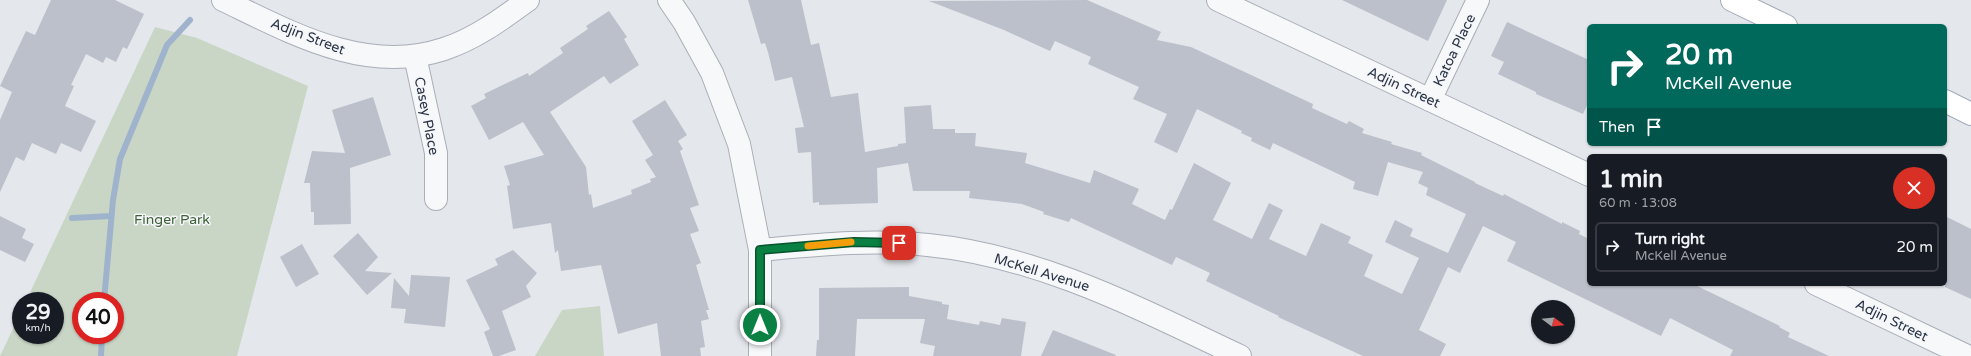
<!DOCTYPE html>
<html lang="en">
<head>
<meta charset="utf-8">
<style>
	:root { --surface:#171b24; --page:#20242c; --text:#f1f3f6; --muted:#9ea1a6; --line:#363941 }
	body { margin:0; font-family:"Varela Round",sans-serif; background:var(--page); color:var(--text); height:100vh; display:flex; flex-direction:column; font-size:15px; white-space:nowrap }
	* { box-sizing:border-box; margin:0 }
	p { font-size:13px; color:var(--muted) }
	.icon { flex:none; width:22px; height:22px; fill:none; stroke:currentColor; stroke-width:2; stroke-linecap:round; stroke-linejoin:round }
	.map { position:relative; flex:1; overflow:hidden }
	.details { position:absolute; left:1587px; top:154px; width:360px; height:132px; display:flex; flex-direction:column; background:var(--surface); border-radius:6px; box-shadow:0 1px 3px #0004 }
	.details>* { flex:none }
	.top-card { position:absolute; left:1587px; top:24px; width:360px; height:122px; border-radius:6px; box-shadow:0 1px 3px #0004; background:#00695c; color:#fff; overflow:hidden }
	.needle { width:26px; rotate:106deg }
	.tools { position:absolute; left:1531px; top:300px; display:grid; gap:8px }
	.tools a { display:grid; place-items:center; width:44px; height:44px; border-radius:50%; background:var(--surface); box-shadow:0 1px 3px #0004; font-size:20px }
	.speed { position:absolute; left:12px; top:292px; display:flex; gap:8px; font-size:20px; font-weight:700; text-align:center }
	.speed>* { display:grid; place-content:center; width:52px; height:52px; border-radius:50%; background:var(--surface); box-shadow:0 1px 3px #0004; line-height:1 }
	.speed small { font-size:10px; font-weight:400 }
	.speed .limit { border:6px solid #d22; background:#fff; color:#111 }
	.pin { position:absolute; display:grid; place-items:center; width:34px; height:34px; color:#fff; margin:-17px; border-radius:8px; box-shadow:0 2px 6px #0006 }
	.me { position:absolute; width:44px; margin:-22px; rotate:0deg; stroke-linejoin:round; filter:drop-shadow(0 0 3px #0008) }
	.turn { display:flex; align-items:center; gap:14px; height:84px; padding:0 12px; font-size:18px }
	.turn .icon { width:52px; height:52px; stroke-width:2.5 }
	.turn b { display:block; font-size:28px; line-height:34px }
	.then { display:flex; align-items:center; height:38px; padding:0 12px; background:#0003; gap:8px; font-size:15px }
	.round { display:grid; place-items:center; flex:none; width:42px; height:42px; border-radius:21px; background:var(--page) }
	.overview { display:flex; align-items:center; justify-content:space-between; height:68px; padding:0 12px }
	h1 { font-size:24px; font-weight:800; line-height:30px }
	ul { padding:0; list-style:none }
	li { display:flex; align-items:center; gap:12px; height:50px; margin:0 8px 6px; padding:0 4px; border:2px solid var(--line); border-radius:6px }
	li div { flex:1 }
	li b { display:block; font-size:15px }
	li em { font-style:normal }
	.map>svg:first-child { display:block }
</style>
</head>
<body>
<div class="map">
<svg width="1971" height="356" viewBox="0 0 1971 356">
	<rect width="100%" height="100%" fill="#e4e7ec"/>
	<g fill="#c9d6c5" fill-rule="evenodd">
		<path d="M155,27l42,11 111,48 -71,270h-237l21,-44v23h34v-34h-29zM81,301h34v34h-34z"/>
		<polygon points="600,306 604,356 535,356 562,310"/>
	</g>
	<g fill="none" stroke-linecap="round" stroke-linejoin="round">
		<g stroke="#9fb4cc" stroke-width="6">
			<polyline points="72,218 111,216"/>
			<polyline points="104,301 113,200 120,159 167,45 190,20"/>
			<polyline points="101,356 102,335"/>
		</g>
	</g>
	<g fill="#bbc0ca">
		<polygon points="51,0 115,0 144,14 127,49 123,47 116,62 106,57 103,63 86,54 71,85 74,86 65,106 96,121 81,152 61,143 56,154 32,143 24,161 16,157 0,192 0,120 12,92 0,86 26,31 35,35"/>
		<polygon points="748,0 801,0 811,45 819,43 831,97 858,93 865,152 898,146 898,144 906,143 904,107 931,105 933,129 955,129 955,133 976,133 975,146 1027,153 1025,163 1090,183 1094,170 1139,189 1132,204 1165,220 1170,209 1172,210 1194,163 1231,183 1213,220 1252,239 1269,203 1283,210 1269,239 1306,256 1321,223 1351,237 1348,243 1373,255 1364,276 1402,294 1419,258 1385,242 1395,220 1413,229 1410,236 1448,253 1466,214 1426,195 1428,188 1418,183 1423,172 1388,162 1378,196 1353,189 1355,182 1273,143 1270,150 1251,141 1252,138 1241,133 1242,131 1197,109 1177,153 1154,142 1167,114 1133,99 1139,87 1088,64 1091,57 1055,41 1050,51 1004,30 929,1 1087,0 1161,32 1157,40 1191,47 1313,104 1312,108 1347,124 1349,121 1364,129 1362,133 1392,142 1391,144 1422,153 1421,155 1475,182 1475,183 1503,196 1504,194 1562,224 1562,222 1580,231 1579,234 1589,239 1589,284 1693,284 1780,326 1779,327 1790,333 1788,337 1829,356 1730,356 1733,350 1670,318 1661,336 1507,261 1516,242 1483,226 1460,273 1448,267 1419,330 1446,344 1440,356 1363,356 1278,317 1279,316 1206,281 1210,273 1176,257 1172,265 1071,218 1069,222 1043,214 1044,212 1022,204 969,198 970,191 913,191 908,163 877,168 878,203 819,205 819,202 813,203 811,152 798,153 795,128 804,127 792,77 775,81 768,52 765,43 761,44"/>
		<polygon points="1342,0 1447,0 1428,41"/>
		<polygon points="609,11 627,37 624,39 639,65 610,84 604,76 550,112 586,167 589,195 591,194 593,208 632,194 631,190 651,182 650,179 656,177 645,160 653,155 632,121 665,100 687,135 678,141 683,149 680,151 699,205 690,208 699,231 690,234 701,263 696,265 709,310 706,310 709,319 701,321 705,347 700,348 701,356 661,356 657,323 618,334 601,265 561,271 558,250 555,253 551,223 513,229 507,186 510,185 504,166 544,155 523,122 489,140 471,106 486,98 484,94 528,73 529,76 563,53 560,48 588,29 586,26"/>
		<polygon points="1507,22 1589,60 1589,101 1583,114 1536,94 1536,92 1498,74 1504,62 1491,56"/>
		<polygon points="373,97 391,155 350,168 351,224 314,225 314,212 311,212 310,183 304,183 312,151 345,153 332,110"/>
		<polygon points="0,216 26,229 22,238 34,244 25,262 0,250"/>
		<polygon points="1945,216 1971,229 1971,299 1945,287"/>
		<polygon points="358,233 378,257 365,271 392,273 367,295 333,256"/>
		<polygon points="302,244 319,274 296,287 280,257"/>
		<polygon points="513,250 537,273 526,286 531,297 502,311 516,350 499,356 493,356 484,332 490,329 466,280 498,265 495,259"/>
		<polygon points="411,275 450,277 445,327 404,323 406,309 391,308 394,278 409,296"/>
		<polygon points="909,287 909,296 942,302 942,304 949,305 947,319 979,325 980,321 1000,325 1002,318 1026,322 1021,356 933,356 935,346 920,343 925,319 857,319 855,356 816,356 817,340 819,340 819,288"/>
		<polygon points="1053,330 1116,355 1115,356 1041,356"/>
	</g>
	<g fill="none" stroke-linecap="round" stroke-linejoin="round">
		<defs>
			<g id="minor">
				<path d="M223,0c69,33 143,75 221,49 31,-10 58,-30 84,-49"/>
				<polyline points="669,0 684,22 712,73 739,144 760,250 760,356"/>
				<polyline points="1218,0 1589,175"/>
				<polyline points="415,56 436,153 436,199"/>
				<polyline points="1430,100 1478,0"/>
				<path d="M760,250c56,-5 112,-11 168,-5 112,11 212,64 312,111"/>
				<polyline points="1816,284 1967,356"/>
			</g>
			<g id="major">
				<polyline points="1732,0 1786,26"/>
				<polyline points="1945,101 1971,114"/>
			</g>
		</defs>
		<use href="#minor" stroke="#a9aeb7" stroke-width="24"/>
		<use href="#major" stroke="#a3abb8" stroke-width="24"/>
		<use href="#minor" stroke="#f7f8fa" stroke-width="22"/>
		<use href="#major" stroke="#fff" stroke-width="22"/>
	</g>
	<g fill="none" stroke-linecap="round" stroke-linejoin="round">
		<defs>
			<polyline id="route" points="760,325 760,250 854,242 899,243"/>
		</defs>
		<use href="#route" stroke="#07532c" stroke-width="10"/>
		<use href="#route" stroke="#0b8043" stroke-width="7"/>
		<polyline stroke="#f59e0b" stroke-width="7" points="808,246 851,242"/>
	</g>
	<g text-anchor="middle" stroke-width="3" stroke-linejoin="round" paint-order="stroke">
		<g font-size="14" fill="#2b3445" stroke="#f4f6f9">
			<text transform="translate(308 36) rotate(21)" y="5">Adjin Street</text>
			<text transform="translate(1454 50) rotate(-64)" y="5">Katoa Place</text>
			<text transform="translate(1404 87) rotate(25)" y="5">Adjin Street</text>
			<text transform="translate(427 116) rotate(79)" y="5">Casey Place</text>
			<text transform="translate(1042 272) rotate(17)" y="5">McKell Avenue</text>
			<text transform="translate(1892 320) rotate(26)" y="5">Adjin Street</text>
		</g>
		<g font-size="14" fill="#3f6138" stroke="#f4f6f9">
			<text x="172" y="224">Finger Park</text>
		</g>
	</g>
</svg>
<div class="tools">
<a><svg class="needle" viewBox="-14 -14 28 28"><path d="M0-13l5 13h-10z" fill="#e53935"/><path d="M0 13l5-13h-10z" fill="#9ea1a6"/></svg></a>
</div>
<div class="speed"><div>29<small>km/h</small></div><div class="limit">40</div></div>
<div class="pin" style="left:899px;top:243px;background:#d93025"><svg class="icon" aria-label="arrive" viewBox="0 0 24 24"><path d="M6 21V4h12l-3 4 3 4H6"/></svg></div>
<svg class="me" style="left:760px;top:325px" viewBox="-20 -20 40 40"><circle r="17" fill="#0b8043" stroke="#fff" stroke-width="3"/><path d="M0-11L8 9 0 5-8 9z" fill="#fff"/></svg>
<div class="top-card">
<div class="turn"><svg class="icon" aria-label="right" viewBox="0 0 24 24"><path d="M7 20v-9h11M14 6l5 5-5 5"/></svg><div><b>20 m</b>McKell Avenue</div></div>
<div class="then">Then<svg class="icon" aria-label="arrive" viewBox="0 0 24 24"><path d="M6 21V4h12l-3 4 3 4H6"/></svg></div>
</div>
<section class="details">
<div class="overview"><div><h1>1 min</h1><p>60 m · 13:08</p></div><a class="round" style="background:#d93025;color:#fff"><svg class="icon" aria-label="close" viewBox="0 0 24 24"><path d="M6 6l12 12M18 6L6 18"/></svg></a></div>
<ul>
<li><svg class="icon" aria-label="right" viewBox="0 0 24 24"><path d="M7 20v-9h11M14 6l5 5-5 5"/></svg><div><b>Turn right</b><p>McKell Avenue</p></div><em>20 m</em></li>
</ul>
</section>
</div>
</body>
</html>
